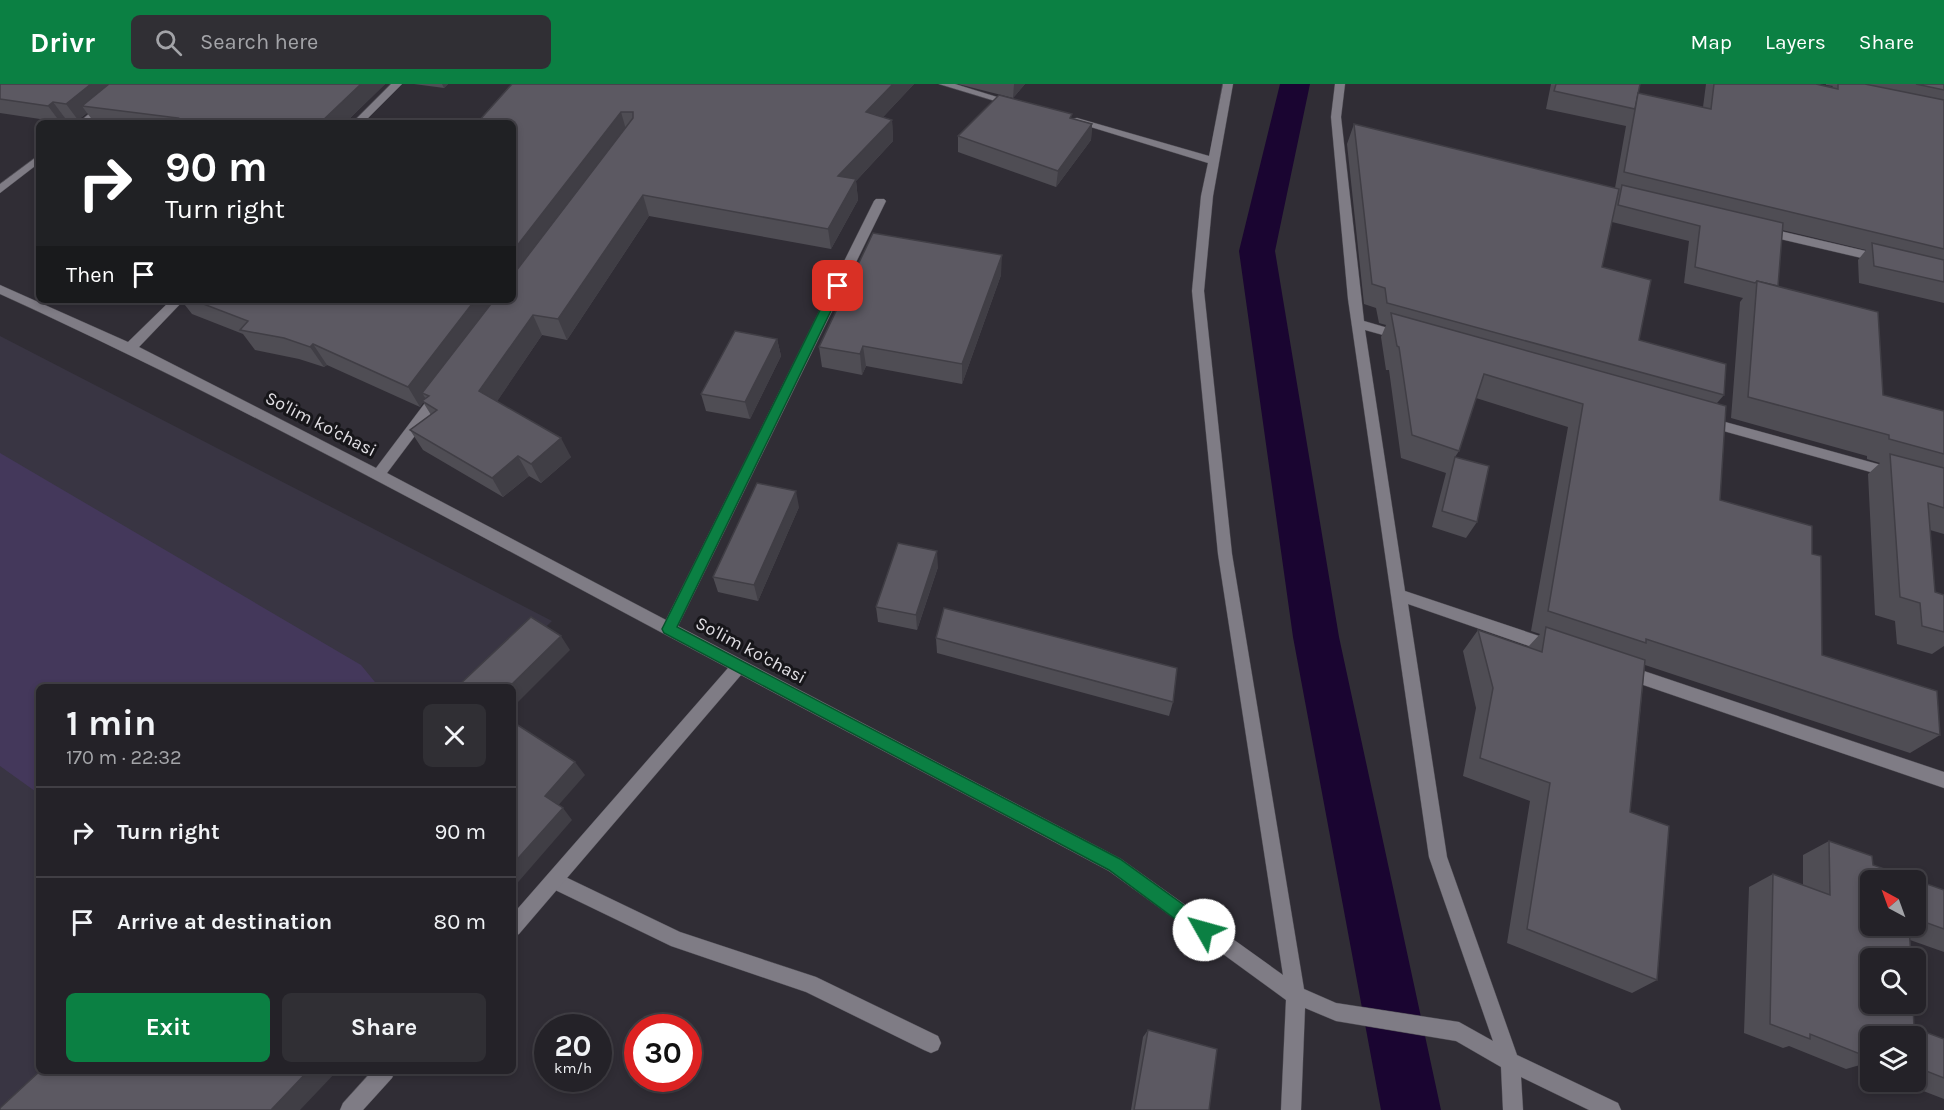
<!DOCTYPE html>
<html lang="en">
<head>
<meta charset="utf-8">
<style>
	:root { --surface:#242228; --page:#302f34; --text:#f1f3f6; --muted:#a3a4a8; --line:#413f45; --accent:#0b8043 }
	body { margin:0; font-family:Karla,sans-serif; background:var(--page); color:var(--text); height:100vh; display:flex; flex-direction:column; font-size:22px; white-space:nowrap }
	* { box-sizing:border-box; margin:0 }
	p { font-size:20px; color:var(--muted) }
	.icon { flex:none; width:33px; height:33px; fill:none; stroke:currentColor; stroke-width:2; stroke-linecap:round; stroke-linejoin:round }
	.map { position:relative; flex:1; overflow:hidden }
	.panel { position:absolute; left:36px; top:600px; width:480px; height:390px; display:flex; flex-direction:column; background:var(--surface); border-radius:9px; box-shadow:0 3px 9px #0003,0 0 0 2px var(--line) }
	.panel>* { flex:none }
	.hud { position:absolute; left:36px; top:36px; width:480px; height:183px; border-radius:9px; box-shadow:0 3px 9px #0003,0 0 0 2px var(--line); background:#202124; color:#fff; overflow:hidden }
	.needle { width:39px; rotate:319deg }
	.tools { position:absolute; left:1860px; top:786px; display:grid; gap:12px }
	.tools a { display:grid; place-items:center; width:66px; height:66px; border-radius:9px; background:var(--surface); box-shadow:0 3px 9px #0003,0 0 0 2px var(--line); font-size:30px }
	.speed { position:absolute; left:534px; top:930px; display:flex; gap:12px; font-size:30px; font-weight:700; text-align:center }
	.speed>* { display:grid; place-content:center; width:78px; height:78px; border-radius:50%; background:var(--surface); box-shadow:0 3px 9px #0003,0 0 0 2px var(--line); line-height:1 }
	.speed small { font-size:15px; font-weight:400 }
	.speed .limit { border:9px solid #d22; background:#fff; color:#111 }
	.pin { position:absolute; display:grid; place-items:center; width:51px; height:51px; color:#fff; margin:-26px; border-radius:12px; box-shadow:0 3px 9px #0006 }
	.me { position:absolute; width:66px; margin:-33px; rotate:308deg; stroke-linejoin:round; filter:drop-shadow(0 0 4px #0008) }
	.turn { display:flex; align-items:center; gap:21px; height:126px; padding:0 30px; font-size:27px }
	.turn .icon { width:78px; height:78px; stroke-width:2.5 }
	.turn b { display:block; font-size:42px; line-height:51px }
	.then { display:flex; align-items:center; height:57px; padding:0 30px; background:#0003; gap:12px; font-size:22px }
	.round { display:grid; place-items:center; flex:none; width:63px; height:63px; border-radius:9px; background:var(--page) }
	.overview { display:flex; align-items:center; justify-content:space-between; height:102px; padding:0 30px }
	h1 { font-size:36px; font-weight:700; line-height:45px }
	.primary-button { display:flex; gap:12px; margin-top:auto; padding:12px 30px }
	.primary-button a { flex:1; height:69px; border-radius:9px; background:var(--accent); color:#fff; font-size:24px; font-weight:700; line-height:69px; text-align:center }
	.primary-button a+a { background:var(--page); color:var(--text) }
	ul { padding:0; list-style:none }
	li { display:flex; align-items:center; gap:18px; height:90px; padding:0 30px; border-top:2px solid var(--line) }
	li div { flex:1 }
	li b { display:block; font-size:22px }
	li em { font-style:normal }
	header { display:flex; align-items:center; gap:36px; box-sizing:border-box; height:84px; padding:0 30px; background:var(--accent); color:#fff }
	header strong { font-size:28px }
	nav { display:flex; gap:33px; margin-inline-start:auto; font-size:21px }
	.search { width:420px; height:54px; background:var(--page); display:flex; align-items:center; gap:15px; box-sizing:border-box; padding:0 21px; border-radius:9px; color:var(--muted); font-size:22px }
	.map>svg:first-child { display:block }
</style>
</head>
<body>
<header>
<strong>Drivr</strong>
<div class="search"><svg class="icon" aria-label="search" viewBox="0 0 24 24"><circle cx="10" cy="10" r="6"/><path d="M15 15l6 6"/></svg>Search here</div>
<nav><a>Map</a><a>Layers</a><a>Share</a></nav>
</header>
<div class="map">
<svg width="1944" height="1026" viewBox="0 0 1944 1026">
	<rect width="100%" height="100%" fill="#302d35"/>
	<polygon fill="#393543" points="0,252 552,537 483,603 39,603 39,987 79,987 0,1026"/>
	<polygon fill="#44385b" points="0,369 361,581 379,603 39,603 39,710 0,682"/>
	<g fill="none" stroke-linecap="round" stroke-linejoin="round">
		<polygon fill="#1a0531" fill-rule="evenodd" points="1280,0 1310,0 1275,167 1339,553 1441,1026 1381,1026 1293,553 1239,167"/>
		<defs>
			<polygon id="lane" points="555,788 680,848 816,893 938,952 941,959 938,966 931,969 924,966 806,908 671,862 549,803 546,797 549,791"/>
			<g id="street">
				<polygon points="125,0 136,0 89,39 78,39"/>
				<polygon points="391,0 402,0 363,39 352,39"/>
				<polygon points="939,0 955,0 1020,20 1015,23"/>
				<path d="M1223,0h10l-20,112 -9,95 28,263 72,435 32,14 123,19 34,19 -64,-184 -81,-558 -17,-182 4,-33h10l-4,33 23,204 41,12 2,3 -6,4 -36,-10 40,261 152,51 3,5 -3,5 -5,2 -144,-50 39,253 70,198 101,48 3,7h-32l-68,-33 2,33h-20l-2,-43 -45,-26 -120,-20 -31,-13 -4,102h-20l5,-110 -177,-129 -368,-196 -222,259 -6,3v-23l215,-246c-241,-128 -480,-261 -728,-374v-9l128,57 43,-42h13l-45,47 237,121 58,-77h10l2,3 -2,3 -57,76 279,147 208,-419 2,-2h8l2,2 -208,425 443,233 162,116 -65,-421 -26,-263 9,-95 7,-33 -140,-43 9,-2 132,38z"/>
				<polygon points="39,71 39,79 0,109 0,100"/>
				<polygon points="1763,143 1883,171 1889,175 1883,179 1759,150 1759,144"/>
				<polygon points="1707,333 1892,384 1899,389 1892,394 1702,341 1700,338 1702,335"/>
				<polygon points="1626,581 1944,688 1944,704 1620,593 1618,588 1620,583"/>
				<polygon points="372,987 395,987 392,994 363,1026 340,1026 343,1019"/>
			</g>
		</defs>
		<use href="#lane" stroke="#4c4a51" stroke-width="1"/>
		<use href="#street" stroke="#4c4a51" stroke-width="1"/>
		<use href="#lane" fill="#7f7c85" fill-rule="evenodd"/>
		<use href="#street" fill="#7f7c85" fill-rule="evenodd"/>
	</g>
	<g fill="#4f4d54" fill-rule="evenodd">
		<polygon points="0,0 385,0 345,39 103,39 94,38 87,29 78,36 65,34 60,38 0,29"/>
		<polygon points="414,0 448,0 444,4"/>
		<polygon points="512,0 914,0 883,33 892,36 893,57 856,97 858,116 831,165 649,132 567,256 542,251 497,317 571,373 541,399 529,392 503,413 423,366 410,346 431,331 423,318 420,323 327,281 324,283 299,275 255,266 243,250 192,230 181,216 513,216"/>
		<polygon points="958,0 1025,0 1013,14"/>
		<polygon points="1551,0 1640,0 1638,9 1703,23 1706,0 1816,0 1832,3 1833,2 1826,1 1826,0 1944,0 1944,219 1859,199 1858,176 1866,166 1782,146 1778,202 1883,311 1944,327 1944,450 1930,446 1935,508 1944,511 1944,562 1932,570 1897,560 1895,537 1875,531 1868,390 1880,379 1867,375 1867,372 1731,334 1740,218 1743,214 1684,199 1689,157 1612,138 1602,183 1639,256 1724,311 1717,319 1720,416 1812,470 1822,571 1940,651 1910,669 1645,581 1630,728 1657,896 1632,909 1507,859 1530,717 1463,692 1476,624 1463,567 1478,546 1528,563 1540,550 1531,547 1568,343 1476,314 1459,367 1455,373 1477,438 1466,454 1432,443 1446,389 1401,374 1389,286 1386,286 1381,253 1386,241 1379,239 1376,224 1364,220 1347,60 1354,40 1615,104 1626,42 1546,25"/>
		<polygon points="1072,34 1092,40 1091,56 1056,103 958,68 958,52"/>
		<polygon points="1001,191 962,300 866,282 862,291 822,283 819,263"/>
		<polygon points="777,255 781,272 750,335 706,327 701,310"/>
		<polygon points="799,423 758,517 718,508 713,493"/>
		<polygon points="938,483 917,546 878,538 876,523"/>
		<polygon points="936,554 1173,618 1169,632 937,569"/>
		<path d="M1829,757l44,24 71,25v62l-34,-12 4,88 30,11v60l-44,-17h16v-46h-46v34l-10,-5 -14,4 -57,-23 -6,2 -39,-15 5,-146 24,-13 30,11v-30zM1916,796v46h-46z"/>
		<polygon points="1148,946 1209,1026 1131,1026 1143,953"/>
	</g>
	<g fill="#403e45">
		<polygon points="91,0 121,0 82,22 87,29 78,36 66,20"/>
		<polygon points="361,0 385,0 345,39 320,39"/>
		<polygon points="442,0 448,0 444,4"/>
		<polygon points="893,0 914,0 868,49 866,28"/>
		<polygon points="1014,0 1025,0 1013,14"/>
		<polygon points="53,18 65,34 60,38 48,22"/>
		<polygon points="621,28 627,49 513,199 513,167"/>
		<polygon points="892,36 893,57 856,97 858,116 831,165 828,145 838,92"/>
		<polygon points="1092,40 1091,56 1056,103 1058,87"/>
		<polygon points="643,111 649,132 567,256 558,235"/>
		<polygon points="1002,171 1001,191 962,300 962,280"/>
		<polygon points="475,216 501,216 422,309 426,315 420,323 408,303"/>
		<polygon points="533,231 542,251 490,328 479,307"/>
		<polygon points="777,255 781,272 750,335 745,318"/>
		<polygon points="313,260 327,281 324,283 310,263"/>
		<polygon points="863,262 866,282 862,291 860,270"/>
		<polygon points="561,354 571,373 541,399 531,380"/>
		<polygon points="518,372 529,392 503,413 492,394"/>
		<polygon points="796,407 799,423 758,517 754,501"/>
		<polygon points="937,467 938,483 917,546 916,531"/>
		<polygon points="561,552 570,566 513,623 513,603 509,603"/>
		<polygon points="575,678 585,691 555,725 545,712"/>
		<polygon points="563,724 572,736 513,804 513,780"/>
		<polygon points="308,987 337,987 300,1026 271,1026"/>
	</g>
	<g fill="#5c5962" stroke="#403e45" stroke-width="1.5">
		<polygon points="0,0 91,0 66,20 53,18 48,22 0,15"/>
		<polygon points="109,0 361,0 320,39 173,39 178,34 82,22"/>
		<polygon points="512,0 893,0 866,28 892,36 838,92 856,95 828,145 643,111 558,235 533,231 479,307 561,354 531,380 518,372 492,394 410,346 437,326 422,317 429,312 422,309 494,216 513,216 513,191 633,34 633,28 621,28 513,167 513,39 477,39"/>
		<polygon points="1556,0 1640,0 1635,25 1554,7"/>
		<polygon points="1714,0 1816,0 1838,5 1838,0 1865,0 1944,16 1944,165 1624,88 1638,9 1711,25"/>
		<polygon points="1916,0 1944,0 1944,6"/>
		<polygon points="999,11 1072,30 1070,34 1092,40 1058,87 958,52"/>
		<polygon points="1354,40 1619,105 1602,183 1651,196 1639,256 1726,280 1724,311 1387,219 1385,204 1372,200"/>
		<polygon points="1622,101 1783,139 1778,202 1757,197 1755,199 1695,183 1700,142 1618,121"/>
		<polygon points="873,149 1002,171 962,280 863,262 860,270 819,263"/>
		<polygon points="1872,159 1944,176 1944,198 1874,182"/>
		<polygon points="1757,197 1878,228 1883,311 1944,327 1944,370 1889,355 1889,351 1748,313"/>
		<polygon points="193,216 475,216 408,303 313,260 310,263 284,254 240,246 248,237"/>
		<polygon points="1391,229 1726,322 1720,416 1812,442 1812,470 1821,472 1822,571 1937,607 1940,651 1646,555 1646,559 1548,527 1583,320 1484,290 1459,367 1412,351 1399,263 1397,262"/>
		<polygon points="735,247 777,255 745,318 701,310"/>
		<polygon points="1890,370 1944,384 1944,424 1928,419 1935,508 1944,511 1944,548 1922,542 1920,519 1900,513"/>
		<polygon points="1455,373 1489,382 1477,438 1442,427"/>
		<polygon points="757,399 796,407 754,501 713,493"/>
		<polygon points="898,459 937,467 916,531 876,523"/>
		<polygon points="944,524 1177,584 1173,618 936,554"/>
		<polygon points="531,533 561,552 509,603 457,603"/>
		<polygon points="1546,543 1645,576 1630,728 1669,742 1657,896 1527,845 1550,699 1480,674 1493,604 1478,546 1542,568"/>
		<polygon points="513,638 575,678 545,712 563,724 513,780"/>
		<polygon points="1829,757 1872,772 1873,781 1944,806 1944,845 1916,835 1916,796 1870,796 1870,842 1909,842 1911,874 1870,874 1870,920 1913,920 1914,944 1944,955 1944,994 1916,983 1916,952 1870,952 1870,974 1810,950 1810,955 1770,940 1773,790 1830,811"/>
		<polygon points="1148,946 1217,965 1209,1026 1134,1026"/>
		<polygon points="40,987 308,987 271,1026 0,1026 0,1024"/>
	</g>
	<polygon fill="#0b8043" stroke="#07532c" stroke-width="1.5" points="838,199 843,202 677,543 1120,775 1210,840 1212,846 1210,852 1204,854 1198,852 1109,786 664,549 662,545 664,541 832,202"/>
	<g text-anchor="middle" stroke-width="6" stroke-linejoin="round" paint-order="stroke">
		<g font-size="18" fill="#e1dfe4" stroke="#17161a">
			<text transform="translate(321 340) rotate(27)" y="6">So'lim ko'chasi</text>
			<text transform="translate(751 566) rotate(28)" y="6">So'lim ko'chasi</text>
		</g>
	</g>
</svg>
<div class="tools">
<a><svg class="needle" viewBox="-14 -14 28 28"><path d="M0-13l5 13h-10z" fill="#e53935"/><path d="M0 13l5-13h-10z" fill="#a3a4a8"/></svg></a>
<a><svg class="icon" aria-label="search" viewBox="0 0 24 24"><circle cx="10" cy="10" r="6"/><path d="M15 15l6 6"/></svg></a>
<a><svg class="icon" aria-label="layers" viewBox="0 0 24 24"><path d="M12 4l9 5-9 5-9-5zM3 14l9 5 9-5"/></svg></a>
</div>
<div class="speed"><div>20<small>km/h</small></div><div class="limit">30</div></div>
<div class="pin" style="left:838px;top:202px;background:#d93025"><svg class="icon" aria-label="arrive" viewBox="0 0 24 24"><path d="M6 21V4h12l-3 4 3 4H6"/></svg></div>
<svg class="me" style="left:1204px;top:846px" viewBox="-20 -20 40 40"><circle r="19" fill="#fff"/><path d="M0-13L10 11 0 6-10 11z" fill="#0b8043"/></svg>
<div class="hud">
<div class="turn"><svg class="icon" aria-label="right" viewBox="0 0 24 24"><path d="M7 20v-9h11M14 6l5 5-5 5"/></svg><div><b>90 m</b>Turn right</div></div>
<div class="then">Then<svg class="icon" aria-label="arrive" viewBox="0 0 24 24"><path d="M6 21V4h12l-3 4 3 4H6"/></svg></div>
</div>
<section class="panel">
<div class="overview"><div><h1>1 min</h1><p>170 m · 22:32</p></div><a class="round"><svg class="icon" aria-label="close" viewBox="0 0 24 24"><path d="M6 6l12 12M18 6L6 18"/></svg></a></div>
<ul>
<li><svg class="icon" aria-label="right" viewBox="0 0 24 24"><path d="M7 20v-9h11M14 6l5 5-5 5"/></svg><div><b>Turn right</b></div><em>90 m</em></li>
<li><svg class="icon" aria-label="arrive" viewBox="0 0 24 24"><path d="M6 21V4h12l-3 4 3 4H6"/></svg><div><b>Arrive at destination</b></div><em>80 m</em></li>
</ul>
<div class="primary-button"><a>Exit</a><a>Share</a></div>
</section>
</div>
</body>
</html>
